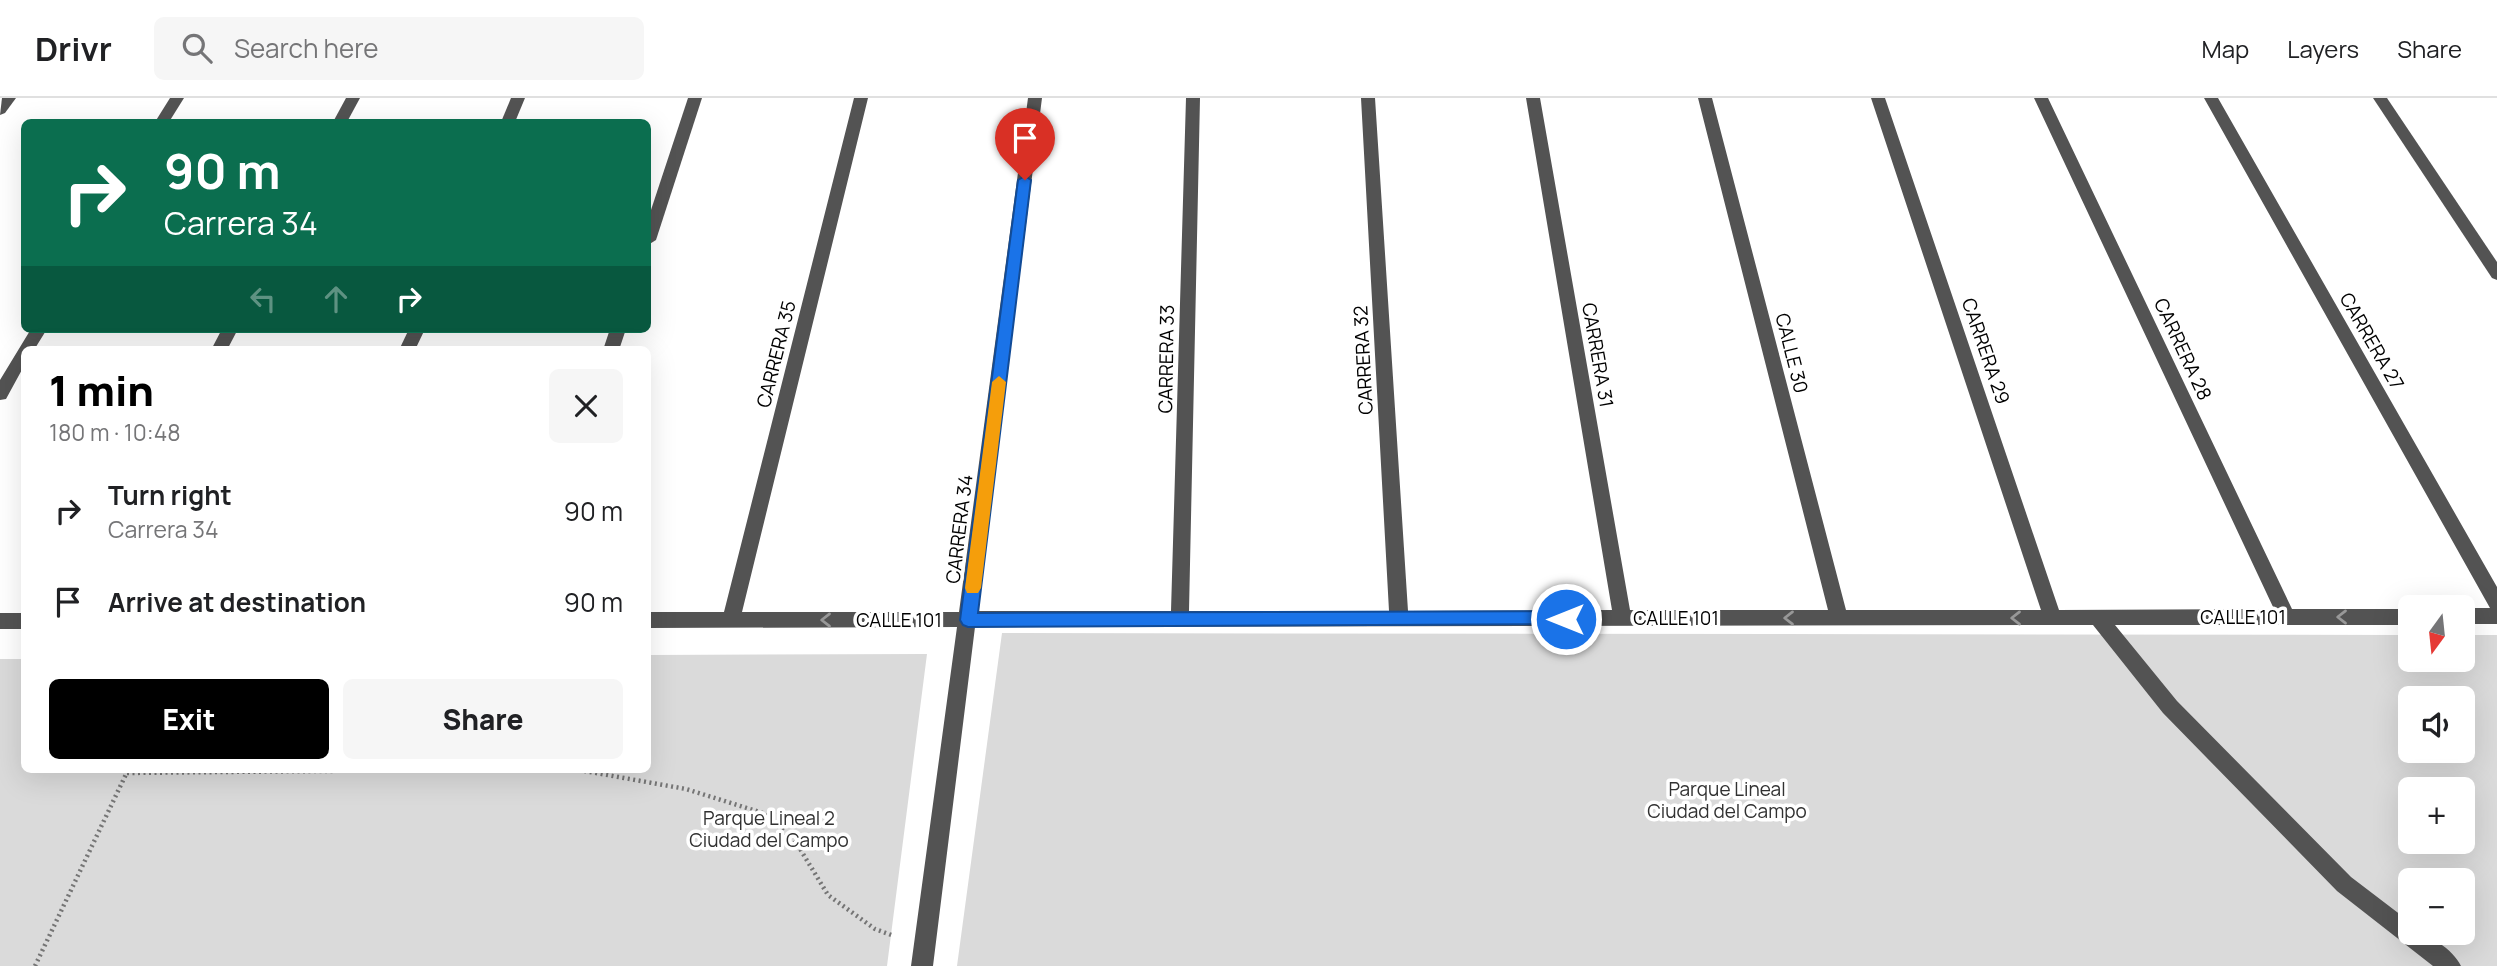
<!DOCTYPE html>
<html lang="en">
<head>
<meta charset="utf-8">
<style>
	:root { --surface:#fff; --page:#f6f6f6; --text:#202124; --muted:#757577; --line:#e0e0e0; --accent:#000 }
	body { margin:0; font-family:Manrope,sans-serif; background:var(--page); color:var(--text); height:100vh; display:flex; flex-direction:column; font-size:26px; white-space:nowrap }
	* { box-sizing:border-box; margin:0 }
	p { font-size:23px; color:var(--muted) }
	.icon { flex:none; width:38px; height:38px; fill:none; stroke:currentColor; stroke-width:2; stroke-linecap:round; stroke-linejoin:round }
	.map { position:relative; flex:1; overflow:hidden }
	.sheet { position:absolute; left:21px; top:248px; width:630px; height:427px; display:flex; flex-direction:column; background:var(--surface); border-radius:10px; box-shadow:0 7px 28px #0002 }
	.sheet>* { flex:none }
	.banner { position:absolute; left:21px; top:21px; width:630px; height:214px; border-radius:10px; box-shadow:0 7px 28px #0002; background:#0b6e4f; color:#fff; overflow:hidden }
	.needle { width:46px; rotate:195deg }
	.buttons { position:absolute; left:2398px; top:497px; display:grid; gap:14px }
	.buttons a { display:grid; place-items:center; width:77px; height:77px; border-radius:10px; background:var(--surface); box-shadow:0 7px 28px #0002; font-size:35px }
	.pin { position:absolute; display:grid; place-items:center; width:60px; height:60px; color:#fff; margin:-72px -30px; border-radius:50% 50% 50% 0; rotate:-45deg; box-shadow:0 0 7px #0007 }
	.pin .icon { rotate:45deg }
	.me { position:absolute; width:77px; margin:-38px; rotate:270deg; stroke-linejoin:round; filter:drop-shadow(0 0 5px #0008) }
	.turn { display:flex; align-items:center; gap:24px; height:147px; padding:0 28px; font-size:32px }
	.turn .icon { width:91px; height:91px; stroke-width:2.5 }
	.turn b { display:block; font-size:49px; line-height:60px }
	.lanes { display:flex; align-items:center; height:66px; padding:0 28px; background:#0003; justify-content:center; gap:35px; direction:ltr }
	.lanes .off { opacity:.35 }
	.round { display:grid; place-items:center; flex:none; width:74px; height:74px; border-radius:10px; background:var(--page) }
	.headline { display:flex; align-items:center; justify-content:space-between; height:119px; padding:0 28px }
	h1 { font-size:42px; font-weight:800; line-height:52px; color:var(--accent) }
	.primary-button { display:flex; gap:14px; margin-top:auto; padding:14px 28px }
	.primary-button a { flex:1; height:80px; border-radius:10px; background:var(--accent); color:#fff; font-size:28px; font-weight:800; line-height:80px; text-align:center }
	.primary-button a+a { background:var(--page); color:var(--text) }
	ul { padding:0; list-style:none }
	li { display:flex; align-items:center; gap:21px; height:91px; padding:0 28px }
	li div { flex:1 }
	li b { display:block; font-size:26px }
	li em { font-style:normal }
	header { display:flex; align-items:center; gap:42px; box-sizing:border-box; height:98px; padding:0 35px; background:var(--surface); border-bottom:2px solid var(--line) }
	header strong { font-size:33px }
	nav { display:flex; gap:38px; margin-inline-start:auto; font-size:24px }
	.search { width:490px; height:63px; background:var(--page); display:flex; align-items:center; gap:18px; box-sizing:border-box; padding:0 24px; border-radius:10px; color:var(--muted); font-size:26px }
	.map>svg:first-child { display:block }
</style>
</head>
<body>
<header>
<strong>Drivr</strong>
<div class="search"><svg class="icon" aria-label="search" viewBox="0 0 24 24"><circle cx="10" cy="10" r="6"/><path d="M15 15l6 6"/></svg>Search here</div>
<nav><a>Map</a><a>Layers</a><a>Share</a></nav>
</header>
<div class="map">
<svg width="2497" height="868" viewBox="0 0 2497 868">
	<rect width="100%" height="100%" fill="#fff"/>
	<g fill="#dadada" fill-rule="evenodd">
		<path d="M1002,535l1408,2v25h52v-25h35v331h-1540zM2410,600h52v53h-52zM2410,691h52v53h-52zM2410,782h52v53h-52z"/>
		<polygon points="927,556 887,868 0,868 0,561 24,561 24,672 648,672 648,557"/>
	</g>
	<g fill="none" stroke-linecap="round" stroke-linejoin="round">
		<g stroke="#757575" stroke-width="4.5" stroke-dasharray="2 3.5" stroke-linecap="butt">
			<polyline points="579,672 686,691 766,716 797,746 828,797 875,831 894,838"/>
			<polyline points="127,675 420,672"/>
			<polyline points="35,868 128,672"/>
		</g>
		<g fill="#535353" fill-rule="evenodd">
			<polygon points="2,0 16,0 5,15 0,17"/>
			<polygon points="170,0 184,0 169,24 155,24"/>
			<polygon points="346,0 360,0 347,24 333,24"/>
			<polygon points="511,0 525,0 515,24 501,24"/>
			<polygon points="688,0 702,0 656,142 648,147 648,121"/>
			<path d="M854,0h14l-126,514h217l69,-514h14l-65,513h194l15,-513h14l-11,513h200l-28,-513h14l33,513 204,-1 -86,-512h14l90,512h198l-130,-512h14l134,512h195l-170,-512h14l174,512 215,-1 -240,-511h14l244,511h118v16h-295l62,76 174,176 59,45v11c18,0 43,16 51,33h-28l-96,-75 -174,-178 -70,-88 -1118,2 -42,339h-22l46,-339 -309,1v-16h76z"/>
			<polygon points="2204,0 2218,0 2497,489 2497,526 2462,526 2462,510 2490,510"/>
			<polygon points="2373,0 2387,0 2497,164 2497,182 2492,180"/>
			<polygon points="31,231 47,231 34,252 24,252 24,268 6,301 0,302 0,282"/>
			<polygon points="222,231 238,231 227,252 211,252"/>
			<polygon points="409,231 425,231 415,252 399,252"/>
			<polygon points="610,231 626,231 619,252 603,252"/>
			<rect x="0" y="515" width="24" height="16"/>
		</g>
	</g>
	<defs><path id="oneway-chevron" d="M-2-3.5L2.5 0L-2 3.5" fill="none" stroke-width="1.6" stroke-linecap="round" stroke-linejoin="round" transform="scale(1.75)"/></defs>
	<g stroke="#989898">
		<use href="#oneway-chevron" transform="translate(2342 519) rotate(180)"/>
		<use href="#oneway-chevron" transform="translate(1789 520) rotate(180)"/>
		<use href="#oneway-chevron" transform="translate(2016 520) rotate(-180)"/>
		<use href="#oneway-chevron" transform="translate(826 522) rotate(180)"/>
	</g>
	<polygon fill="#1a73e8" stroke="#114b97" stroke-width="2" points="1025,78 1031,82 978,515 1566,513 1572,516 1575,521 1572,526 968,529 963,527 960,522 1018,82"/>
	<polygon fill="#f59e0b" points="999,278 1006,284 981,490 978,495 967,495 965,490 992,284"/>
	<g text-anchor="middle" stroke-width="7" stroke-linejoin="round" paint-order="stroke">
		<g font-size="19" fill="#000" stroke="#fff">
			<text transform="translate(2372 243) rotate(60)" y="7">CARRERA 27</text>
			<text transform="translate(2183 251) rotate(65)" y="7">CARRERA 28</text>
			<text transform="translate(1986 253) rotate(71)" y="7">CARRERA 29</text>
			<text transform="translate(1792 255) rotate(76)" y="7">CALLE 30</text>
			<text transform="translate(776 256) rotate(-76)" y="7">CARRERA 35</text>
			<text transform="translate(1598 257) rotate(80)" y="7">CARRERA 31</text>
			<text transform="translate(1166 261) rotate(-89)" y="7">CARRERA 33</text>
			<text transform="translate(1363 262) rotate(-93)" y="7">CARRERA 32</text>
			<text transform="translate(959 431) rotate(-83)" y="7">CARRERA 34</text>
			<text x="2243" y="526">CALLE 101</text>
			<text x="1676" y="527">CALLE 101</text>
			<text x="899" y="529">CALLE 101</text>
		</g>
		<g font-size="19" fill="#313131" stroke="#fff">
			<text x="1727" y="698">Parque Lineal<tspan x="1727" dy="22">Ciudad del Campo</tspan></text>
			<text x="769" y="727">Parque Lineal 2<tspan x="769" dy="22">Ciudad del Campo</tspan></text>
		</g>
	</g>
</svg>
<div class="buttons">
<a><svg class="needle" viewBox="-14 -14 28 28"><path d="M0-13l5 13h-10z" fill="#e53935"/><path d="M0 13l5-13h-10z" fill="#757577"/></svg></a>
<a><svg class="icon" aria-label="sound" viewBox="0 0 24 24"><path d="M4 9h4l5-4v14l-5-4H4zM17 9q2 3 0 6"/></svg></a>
<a>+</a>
<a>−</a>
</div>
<div class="pin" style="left:1025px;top:82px;background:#d93025"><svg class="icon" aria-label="arrive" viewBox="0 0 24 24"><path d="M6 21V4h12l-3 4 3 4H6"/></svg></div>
<svg class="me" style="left:1566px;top:521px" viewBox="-20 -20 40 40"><circle r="17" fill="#1a73e8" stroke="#fff" stroke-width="3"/><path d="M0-11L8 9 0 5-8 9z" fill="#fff"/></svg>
<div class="banner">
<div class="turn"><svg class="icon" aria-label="right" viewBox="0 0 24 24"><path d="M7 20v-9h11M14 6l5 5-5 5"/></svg><div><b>90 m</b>Carrera 34</div></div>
<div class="lanes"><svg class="icon off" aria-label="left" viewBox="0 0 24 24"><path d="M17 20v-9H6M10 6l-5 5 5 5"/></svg><svg class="icon off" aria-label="ahead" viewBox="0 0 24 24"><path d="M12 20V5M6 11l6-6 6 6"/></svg><svg class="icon" aria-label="right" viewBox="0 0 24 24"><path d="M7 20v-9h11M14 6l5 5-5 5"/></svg></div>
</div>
<section class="sheet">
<div class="headline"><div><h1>1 min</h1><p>180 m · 10:48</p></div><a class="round"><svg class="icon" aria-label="close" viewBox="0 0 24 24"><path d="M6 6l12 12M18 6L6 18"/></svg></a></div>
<ul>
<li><svg class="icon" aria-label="right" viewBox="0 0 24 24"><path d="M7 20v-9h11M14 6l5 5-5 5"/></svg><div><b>Turn right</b><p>Carrera 34</p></div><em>90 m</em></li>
<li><svg class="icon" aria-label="arrive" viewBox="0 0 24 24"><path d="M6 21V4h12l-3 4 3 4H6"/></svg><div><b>Arrive at destination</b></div><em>90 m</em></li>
</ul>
<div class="primary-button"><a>Exit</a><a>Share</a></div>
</section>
</div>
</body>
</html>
